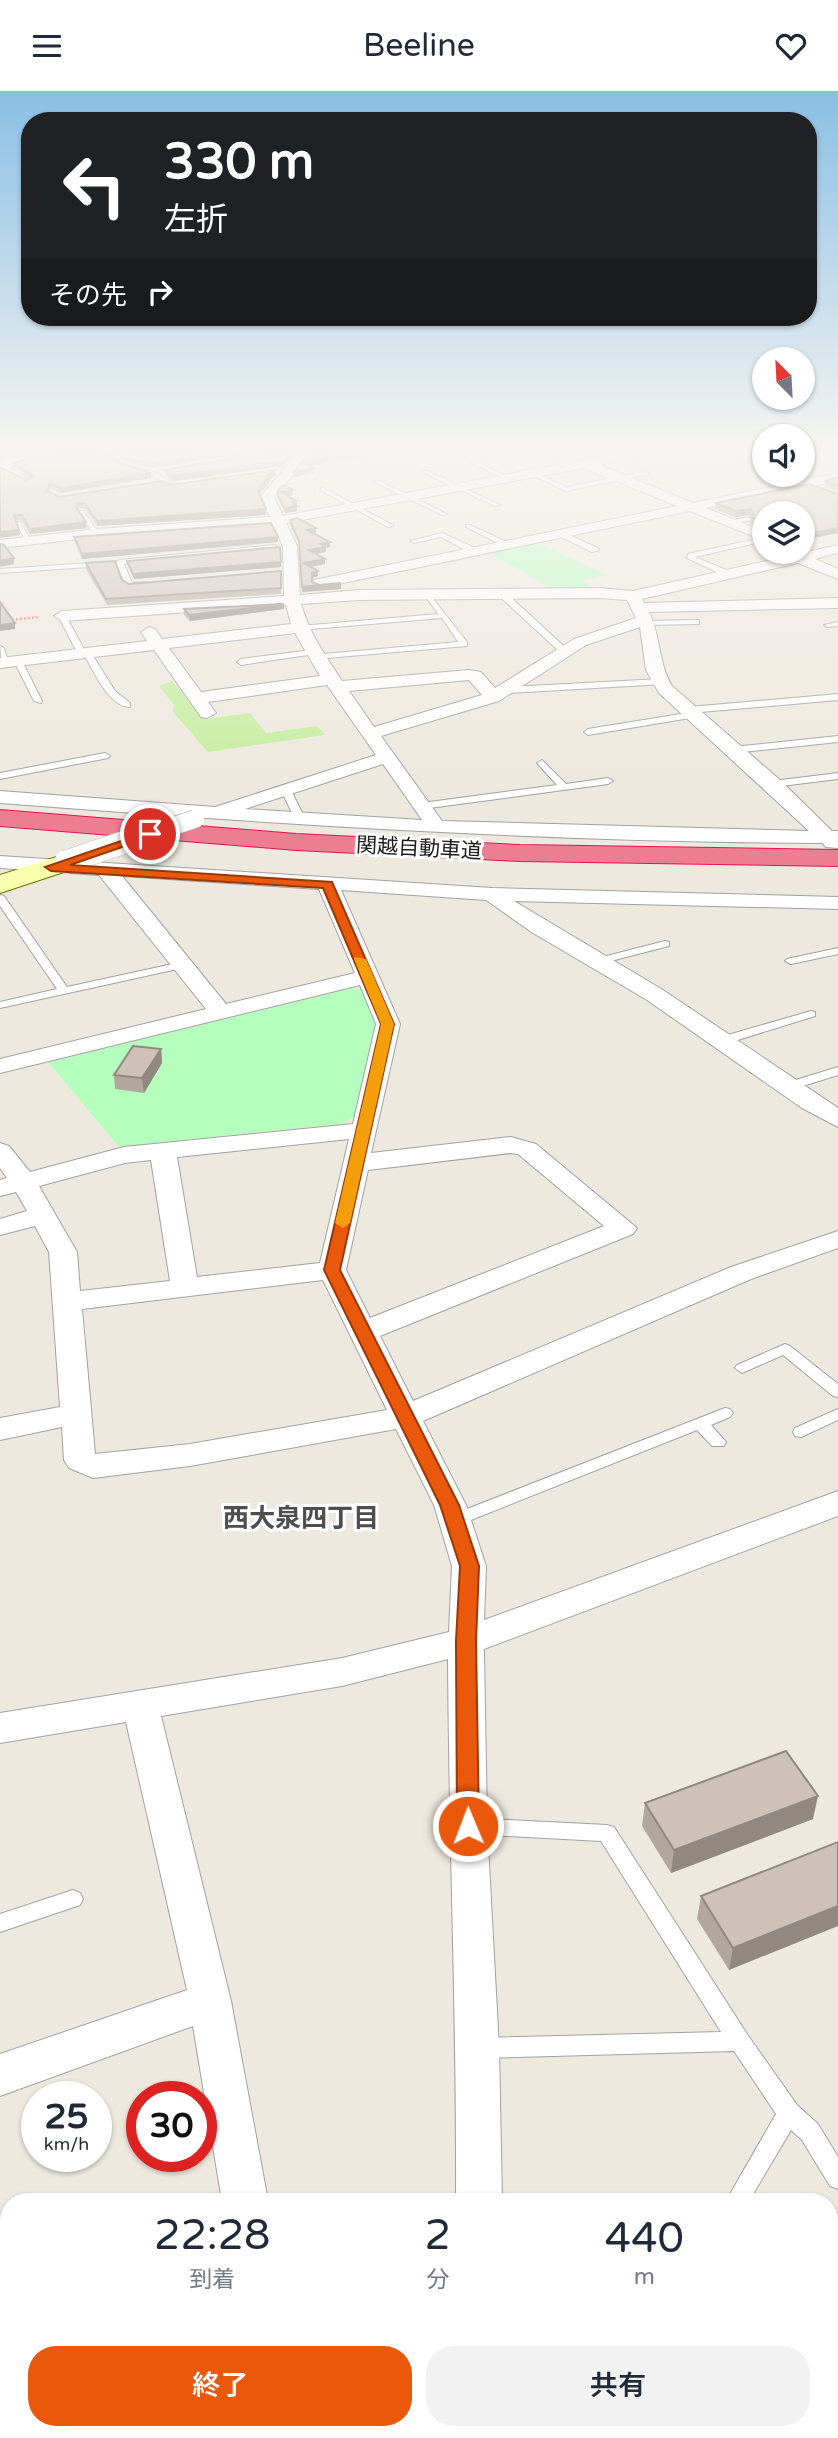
<!DOCTYPE html>
<html lang="ja">
<head>
<meta charset="utf-8">
<style>
	:root { --surface:#fff; --page:#f2f2f3; --text:#1f2937; --muted:#747a83; --accent:#ea580c }
	body { margin:0; font-family:"Varela Round","Noto Sans JP",sans-serif; background:var(--page); color:var(--text); height:100vh; display:flex; flex-direction:column; font-size:26px; white-space:nowrap }
	* { box-sizing:border-box; margin:0 }
	p { font-size:23px; color:var(--muted) }
	.icon { flex:none; width:38px; height:38px; fill:none; stroke:currentColor; stroke-width:2; stroke-linecap:round; stroke-linejoin:round }
	.map { position:relative; flex:1; overflow:hidden }
	.side { position:absolute; left:0px; top:2102px; width:838px; height:247px; display:flex; flex-direction:column; background:var(--surface); border-radius:28px 28px 0 0; box-shadow:0 2px 5px #0004 }
	.side>* { flex:none }
	.hud { position:absolute; left:21px; top:21px; width:796px; height:214px; border-radius:28px; box-shadow:0 2px 5px #0004; background:#202124; color:#fff; overflow:hidden }
	.needle { width:46px; rotate:336deg }
	.tools { position:absolute; left:752px; top:256px; display:grid; gap:14px }
	.tools a { display:grid; place-items:center; width:63px; height:63px; border-radius:50%; background:var(--surface); box-shadow:0 2px 5px #0004; font-size:35px }
	.speed { position:absolute; left:21px; top:1990px; display:flex; gap:14px; font-size:35px; font-weight:700; text-align:center }
	.speed>* { display:grid; place-content:center; width:91px; height:91px; border-radius:50%; background:var(--surface); box-shadow:0 2px 5px #0004; line-height:1 }
	.speed small { font-size:18px; font-weight:400 }
	.speed .limit { border:10px solid #d22; background:#fff; color:#111 }
	.pin { position:absolute; display:grid; place-items:center; width:60px; height:60px; color:#fff; margin:-30px; border:4px solid #fff; border-radius:50%; box-shadow:0 2px 7px #0007 }
	.me { position:absolute; width:77px; margin:-38px; rotate:359deg; stroke-linejoin:round; filter:drop-shadow(0 0 5px #0008) }
	.turn { display:flex; align-items:center; gap:24px; height:147px; padding:0 28px; font-size:32px }
	.turn .icon { width:91px; height:91px; stroke-width:2.5 }
	.turn b { display:block; font-size:49px; line-height:60px }
	.then { display:flex; align-items:center; height:66px; padding:0 28px; background:#0003; gap:14px; font-size:26px }
	.eta { display:flex; justify-content:space-evenly; align-items:center; height:119px; text-align:center }
	.eta b { font-size:42px; font-weight:600; line-height:49px }
	.action { display:flex; gap:14px; margin-top:auto; padding:14px 28px }
	.action a { flex:1; height:80px; border-radius:28px; background:var(--accent); color:#fff; font-size:28px; font-weight:600; line-height:80px; text-align:center }
	.action a+a { background:var(--page); color:var(--text) }
	header { display:flex; justify-content:space-between; align-items:center; height:91px; padding:0 28px; background:var(--surface); font-size:32px; font-weight:600 }
	.map>svg:first-child { display:block }
</style>
</head>
<body>
<header><svg class="icon" aria-label="menu" viewBox="0 0 24 24"><path d="M4 6h16M4 12h16M4 18h16"/></svg>Beeline<svg class="icon" aria-label="heart" viewBox="0 0 24 24"><path d="M12 20l-8-8c-3-5 5-10 8-4 3-6 11-1 8 4z"/></svg></header>
<div class="map">
<svg width="838" height="2347" viewBox="0 0 838 2347">
	<rect width="100%" height="100%" fill="#eee9df"/>
	<polygon fill="#c5ee9f" points="172,590 205,628 250,622 266,642 317,635 325,644 208,661 173,621 174,614 159,595"/>
	<g fill="#b6febd">
		<polygon points="536,451 607,484 581,490 600,500 553,498 487,461"/>
		<polygon points="350,897 362,899 375,934 355,1026 342,1033 119,1056 48,971"/>
	</g>
	<g fill="none" stroke-linecap="round" stroke-linejoin="round">
		<defs>
			<g id="lane">
				<polygon points="95,361 104,361 131,375 154,381 173,393 186,394 170,396 150,383 127,377"/>
				<polygon points="730,361 739,361 745,365 742,367"/>
				<polygon points="471,370 475,370 512,388 507,389 471,372"/>
				<polygon points="0,373 4,373 31,391 26,392 0,376"/>
				<polygon points="424,380 428,380 500,414 495,415 424,382"/>
				<polygon points="647,380 649,383 566,400 530,383 535,382 567,396"/>
				<polygon points="789,383 799,383 816,391 811,392"/>
				<polygon points="376,390 380,390 447,423 442,424 376,392"/>
				<polygon points="322,396 394,435 388,436 320,399"/>
				<polygon points="79,420 83,420 100,444 94,444"/>
				<polygon points="749,426 751,429 729,433 725,431"/>
				<polygon points="16,431 20,431 32,451 26,451"/>
				<polygon points="466,434 470,434 511,453 504,455 466,436"/>
				<polygon points="560,440 598,457 599,459 592,461 557,444"/>
				<polygon points="442,442 477,458 478,460 471,462 441,446 414,452 410,450"/>
				<polygon points="765,446 765,450 695,466 731,481 731,485 725,485 687,467 688,463"/>
				<polygon points="275,454 278,458 124,473 132,492 148,491 149,493 145,495 126,496 116,471 120,469"/>
				<polygon points="106,471 107,473 103,475 0,482 0,478"/>
				<polygon points="498,500 504,500 568,559 568,563 562,563 498,504"/>
				<polygon points="428,501 467,551 467,555 315,568 311,566 312,564 458,551 442,527 300,539 296,537 300,535 438,523 424,503"/>
				<path d="M59,523h6l20,37h5l25,40 15,12v4c-21,0 -36,-35 -45,-51l-7,-2 -20,-38z"/>
				<polygon points="696,529 699,529 699,533 646,534 642,532 646,530"/>
				<polygon points="838,531 838,535 828,536 824,534"/>
				<polygon points="0,555 4,557 9,574 2,572"/>
				<polygon points="312,559 316,561 315,563 241,574 237,571 241,568"/>
				<polygon points="15,568 22,570 42,610 41,612 34,610 14,570"/>
				<polygon points="661,588 664,589 664,593 509,602 505,599 509,596"/>
				<polygon points="838,603 838,609 689,622 685,619 689,616"/>
				<polygon points="693,621 697,624 696,626 588,644 584,641 588,638"/>
				<polygon points="838,645 838,651 733,662 728,659 733,656"/>
				<polygon points="105,662 110,665 108,667 0,688 0,682"/>
				<polygon points="542,669 566,693 608,687 613,690 608,693 422,718 417,715 422,712 557,694 537,672"/>
				<polygon points="838,682 838,688 773,696 768,693 773,690"/>
				<polygon points="282,695 290,697 305,728 303,730 295,728 280,697"/>
				<polygon points="0,804 4,805 67,896 182,871 188,874 182,877 0,917 0,911 57,898 0,815"/>
				<polygon points="665,850 669,851 669,855 599,873 593,870 595,868"/>
				<polygon points="838,857 838,863 791,873 785,870 787,868"/>
				<polygon points="811,920 815,921 815,925 725,953 719,949 721,946"/>
				<polygon points="838,976 838,984 790,999 784,995 786,992"/>
				<polygon points="785,1253 790,1255 838,1293 838,1306 833,1305 783,1264 742,1282 735,1277 737,1274"/>
				<polygon points="725,1317 730,1318 733,1322 730,1326 711,1334 726,1351 724,1355 712,1355 697,1339 461,1433 449,1433 447,1429 449,1425"/>
				<polygon points="838,1318 838,1329 801,1346 795,1345 793,1341 795,1337"/>
				<polygon points="469,1727 607,1734 614,1736 747,1943 797,2014 818,2033 838,2066 838,2098 830,2095 802,2049 791,2039 749,2110 726,2110 776,2023 734,1960 482,1967 474,1964 471,1957 474,1950 482,1947 721,1941 601,1750 469,1743 462,1741 459,1735 462,1729"/>
				<polygon points="73,1799 80,1802 83,1808 80,1814 0,1841 0,1823"/>
				<polygon points="9,2145 9,2169 0,2172 0,2148"/>
				<polygon points="590,2340 616,2340 614,2347 587,2347"/>
				<polygon points="736,2340 762,2340 765,2347 738,2347"/>
			</g>
			<g id="street">
				<polygon points="46,361 74,361 0,378 0,370"/>
				<path d="M299,361h13l-38,45 9,19 343,-64h29l-55,13 93,38 145,-30v8l-132,27 59,24v9l-75,-30 -371,77 -5,-2v-6l363,-74 -93,-38 -298,55 11,23 3,49 59,-5 240,-2 34,3 205,-46v8l-23,6 23,10v10l-40,-16 -156,36 2,4 194,-5v10l-189,4c12,24 9,51 23,74l108,94 52,51h6v17l-12,-1 -4,-4c-275,-1 -548,-19 -822,-40v-12l215,16 161,-52 -49,-70 -119,17 8,11 -9,5 -6,-1 -47,-67 -154,18v-10l147,-17 -6,-9 8,-5 6,2 7,10 129,-15 -5,-19 -224,16 -8,-5 8,-5 222,-15 -1,-50 -10,-21 -176,12 -97,11v-8l97,-11 173,-12 -10,-20zM599,507l28,2 9,18 -62,21 -79,49 -14,-16 -12,-2 -127,11c-17,-27 -31,-44 -41,-77l58,-4zM640,536l6,43 13,23 150,138 -367,-10 -61,-85 118,-35 87,-56zM295,542l25,43 -119,16 -32,-44zM469,589l13,15 -108,32 -25,-36zM383,673l39,56 -177,-11z"/>
				<path d="M0,765l492,32 346,9v12l-324,-8 149,89 175,118v19l-36,-19 -155,-108 -114,-67 -47,-33 -145,-10 59,134 -29,129 140,-16 25,7 101,84 -4,6 -253,102 33,65 318,-134 107,-36v17l-87,31 -328,142 43,84 20,61 -2,54 354,-129v25l-354,133 3,177 12,222 3,153h-46c1,-181 -7,-361 -8,-542l-106,27 -181,30 70,285 37,200h-46l-29,-175 -193,70v-42l187,-64 -61,-268 -126,21v-30l342,-55 107,-26 3,-66 -18,-61 -38,-76 -206,37 -97,12 -24,-10 -5,-8 -2,-33 -62,13v-22l60,-11 -11,-155 -14,-26 -35,9v-16l27,-8 -11,-19 -16,4v-16l7,-2 -7,-10v-25l9,3 21,26 94,-25 229,-23 23,-100 -16,-39 -360,88v-14l206,-50 -107,-134 -99,-7zM122,785l197,13 36,84 -129,31zM349,1048l-29,124 -123,14 -20,-120zM511,1062l7,1 86,72 -234,92 -24,-48 22,-100zM151,1069l19,121 -90,10 -3,-39 -38,-66 86,-23zM323,1189l64,130 -197,34 -95,10 -13,-145z"/>
				<polygon points="16,2340 81,2340 78,2347 13,2347"/>
				<polygon points="443,2340 493,2340 492,2347 442,2347"/>
			</g>
			<polygon id="secondary" points="66,763 76,765 80,771 76,777 0,802 0,784"/>
			<polygon id="highway" points="0,719 296,743 520,754 838,759 838,775 520,770 296,759 0,735"/>
		</defs>
		<use href="#lane" stroke="#a2a2a2" stroke-width="2"/>
		<use href="#street" stroke="#a2a2a2" stroke-width="2"/>
		<use href="#secondary" stroke="#657400" stroke-width="2"/>
		<use href="#highway" stroke="#e31458" stroke-width="2"/>
		<polyline stroke="#ff725f" stroke-width="2.5" stroke-dasharray="2 2" stroke-linecap="butt" points="0,530 40,526"/>
		<use href="#lane" fill="#fff" fill-rule="evenodd"/>
		<use href="#street" fill="#fff" fill-rule="evenodd"/>
		<use href="#secondary" fill="#f9ffac" fill-rule="evenodd"/>
		<use href="#highway" fill="#ed7e91" fill-rule="evenodd"/>
		<defs>
			<polyline id="street-bridge-far1" points="116,754 195,728"/>
			<polyline id="street-bridge" points="66,771 122,752"/>
		</defs>
		<use href="#street-bridge-far1" stroke="#a2a2a2" stroke-width="19" stroke-linecap="butt"/>
		<use href="#street-bridge" stroke="#a2a2a2" stroke-width="24" stroke-linecap="butt"/>
		<use href="#street-bridge-far1" stroke="#fff" stroke-width="18"/>
		<use href="#street-bridge" stroke="#fff" stroke-width="23"/>
	</g>
	<g fill="#b1a79e">
		<polygon points="111,361 254,361 152,377 132,373"/>
		<polygon points="264,361 296,361 283,375 174,390 165,385 165,379"/>
		<polygon points="14,372 151,387 60,402 50,397 49,401 59,406 276,384 269,389 269,392 259,403 266,424 97,435 85,418 79,417 78,419 86,431 86,437 30,443 22,430 16,429 20,444 0,447 0,376 26,389 29,387 15,377"/>
		<polygon points="838,386 838,401 825,395 825,390"/>
		<polygon points="293,399 293,404 287,405 297,410 297,420 285,422 277,406 277,401"/>
		<polygon points="838,403 838,442 803,449 803,422 765,422 765,438 750,432 751,426 750,424 735,426 715,418 716,412"/>
		<polygon points="290,429 316,442 314,443 330,451 330,456 326,457 326,461 316,463 325,473 311,476 318,485 312,487 312,491 319,494 341,492 341,498 302,501 300,455 290,434"/>
		<polygon points="74,446 278,451 82,468 75,451"/>
		<polygon points="280,456 281,476 134,488 128,475 127,470"/>
		<polygon points="86,472 129,493 281,480 281,503 107,514 86,478"/>
		<polygon points="184,518 284,518 190,530 184,524"/>
		<polygon points="161,958 162,972 144,1002 115,998 114,984"/>
		<polygon points="645,1712 813,1728 671,1782 642,1735"/>
		<polygon points="838,1751 729,1879 697,1828 701,1805"/>
	</g>
	<g fill="#908881">
		<polygon points="7,361 31,361 0,368 0,363"/>
		<polygon points="222,361 254,361 152,377 152,372"/>
		<polygon points="291,361 296,361 283,375 174,390 173,385"/>
		<polygon points="354,361 374,361 374,363 302,377 302,371"/>
		<polygon points="314,377 314,382 294,386 294,381"/>
		<polygon points="275,379 276,384 269,389 269,392 258,404 258,399 266,386"/>
		<polygon points="151,382 151,387 60,402 60,397"/>
		<polygon points="293,399 293,404 280,406 280,401"/>
		<polygon points="297,410 297,420 285,422 284,417 292,411"/>
		<polygon points="266,418 266,424 97,435 97,430"/>
		<polygon points="751,418 750,424 735,426 736,420"/>
		<polygon points="86,431 86,437 30,443 30,438"/>
		<polygon points="316,437 316,442 308,444 307,439"/>
		<polygon points="838,437 838,442 803,449 803,444"/>
		<polygon points="19,439 20,444 0,447 0,441"/>
		<polygon points="278,446 278,451 82,468 82,463"/>
		<polygon points="330,451 330,456 326,457 326,461 309,464 309,459 320,453"/>
		<polygon points="14,467 14,473 0,476 0,470"/>
		<polygon points="325,468 325,473 304,477 304,472"/>
		<polygon points="281,471 281,476 134,488 133,483"/>
		<polygon points="318,480 318,485 312,487 312,482"/>
		<polygon points="341,492 341,498 302,501 302,496"/>
		<polygon points="284,513 284,518 190,530 189,524"/>
		<polygon points="15,532 15,538 0,540 0,534"/>
		<polygon points="161,958 162,972 144,1002 142,987"/>
		<polygon points="818,1705 813,1728 671,1782 674,1759"/>
		<polygon points="838,1815 838,1835 729,1879 733,1857"/>
	</g>
	<g fill="#cec2b8" stroke="#908881" stroke-width="2">
		<polygon points="55,361 99,361 125,374 151,382 60,397 50,392 47,400 59,406 162,390 172,394 275,379 266,386 268,387 258,399 266,418 97,430 85,413 78,412 76,416 86,431 30,438 22,424 14,424 19,439 0,441 0,376 26,389 33,385 14,372"/>
		<polygon points="120,361 222,361 152,372 131,368"/>
		<polygon points="264,361 291,361 283,370 173,385 165,379"/>
		<polygon points="310,361 354,361 302,371 314,377 294,381"/>
		<polygon points="838,386 838,395 825,390"/>
		<polygon points="809,393 838,403 838,437 803,444 803,422 765,422 765,432 750,426 754,424 751,418 736,420 716,412"/>
		<polygon points="283,394 293,399 280,401 297,410 292,411 297,415 284,417 277,401"/>
		<polygon points="297,427 316,437 307,439 330,451 320,453 326,456 309,459 325,468 304,472 318,480 312,482 312,491 319,494 341,492 302,496 299,450 290,429"/>
		<polygon points="271,432 278,446 82,463 74,446"/>
		<polygon points="0,453 4,454 14,467 0,470"/>
		<polygon points="280,456 281,471 133,483 127,470"/>
		<polygon points="115,470 122,489 129,493 281,480 281,497 106,508 86,472"/>
		<polygon points="0,511 15,532 0,534"/>
		<polygon points="284,513 189,524 184,518"/>
		<polygon points="133,955 161,958 142,987 114,984"/>
		<polygon points="786,1660 818,1705 674,1759 645,1712"/>
		<polygon points="838,1751 838,1815 733,1857 701,1805"/>
	</g>
	<linearGradient id="sky" x2="0" y2="1"><stop stop-color="#89bfe5"/><stop offset="0.52" stop-color="#f7f5f1"/><stop offset="1" stop-color="#f7f5f1" stop-opacity="0"/></linearGradient>
	<rect width="838" height="690" fill="url(#sky)"/>
	<polygon fill="#ea580c" stroke="#983908" stroke-width="2" points="150,740 154,741 154,745 70,774 332,791 394,933 340,1179 459,1414 479,1475 476,1550 479,1735 476,1742 468,1744 461,1742 457,1735 456,1550 460,1475 440,1414 324,1179 381,933 323,797 51,780 45,776"/>
	<polygon fill="#f59e0b" points="355,866 366,868 394,933 350,1132 343,1137 335,1132 381,933 354,868"/>
	<g text-anchor="middle" stroke-width="6" stroke-linejoin="round" paint-order="stroke">
		<g font-size="21" fill="#1b1b1b" stroke="#fff">
			<text transform="translate(419 757) rotate(3)" y="7">関越自動車道</text>
		</g>
		<g font-size="26" font-weight="bold" fill="#4e4e4e" stroke="#fff">
			<text x="301" y="1436">西大泉四丁目</text>
		</g>
	</g>
</svg>
<div class="tools">
<a><svg class="needle" viewBox="-14 -14 28 28"><path d="M0-13l5 13h-10z" fill="#e53935"/><path d="M0 13l5-13h-10z" fill="#747a83"/></svg></a>
<a><svg class="icon" aria-label="sound" viewBox="0 0 24 24"><path d="M4 9h4l5-4v14l-5-4H4zM17 9q2 3 0 6"/></svg></a>
<a><svg class="icon" aria-label="layers" viewBox="0 0 24 24"><path d="M12 4l9 5-9 5-9-5zM3 14l9 5 9-5"/></svg></a>
</div>
<div class="speed"><div>25<small>km/h</small></div><div class="limit">30</div></div>
<div class="pin" style="left:150px;top:743px;background:#d93025"><svg class="icon" aria-label="arrive" viewBox="0 0 24 24"><path d="M6 21V4h12l-3 4 3 4H6"/></svg></div>
<svg class="me" style="left:468px;top:1735px" viewBox="-20 -20 40 40"><circle r="17" fill="#ea580c" stroke="#fff" stroke-width="3"/><path d="M0-11L8 9 0 5-8 9z" fill="#fff"/></svg>
<div class="hud">
<div class="turn"><svg class="icon" aria-label="left" viewBox="0 0 24 24"><path d="M17 20v-9H6M10 6l-5 5 5 5"/></svg><div><b>330 m</b>左折</div></div>
<div class="then">その先<svg class="icon" aria-label="right" viewBox="0 0 24 24"><path d="M7 20v-9h11M14 6l5 5-5 5"/></svg></div>
</div>
<section class="side">
<div class="eta">
<div><b>22:28</b><p>到着</p></div>
<div><b>2</b><p>分</p></div>
<div><b>440</b><p>m</p></div>
</div>
<div class="action"><a>終了</a><a>共有</a></div>
</section>
</div>
</body>
</html>
